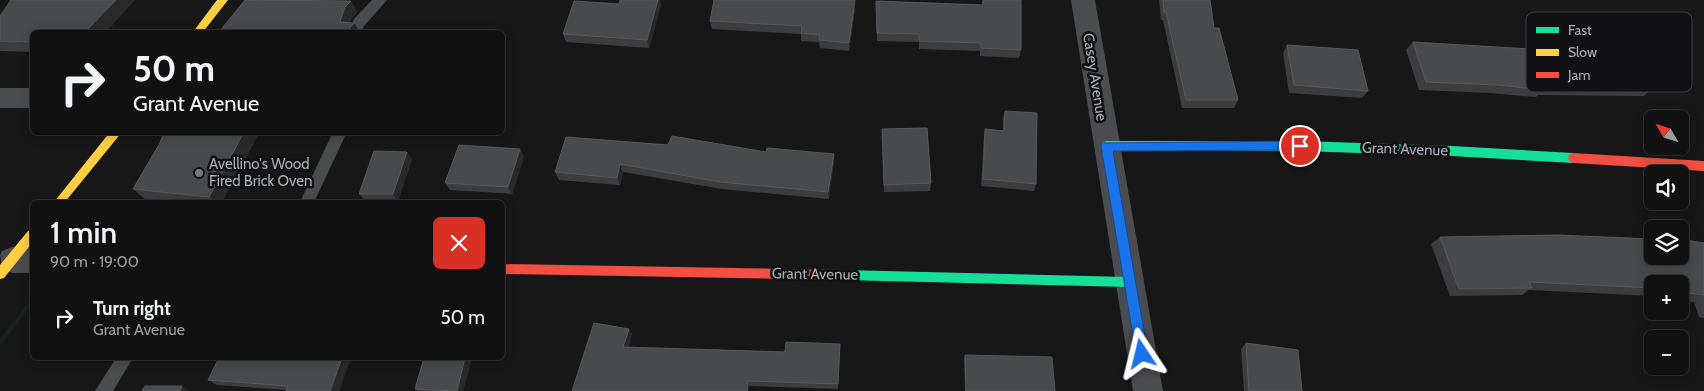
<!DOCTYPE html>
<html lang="en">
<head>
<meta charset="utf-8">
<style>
	:root { --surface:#111; --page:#1a1a1a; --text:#f1f3f6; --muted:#9c9d9f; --line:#303131 }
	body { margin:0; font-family:Cabin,sans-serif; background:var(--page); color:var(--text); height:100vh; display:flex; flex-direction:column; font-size:19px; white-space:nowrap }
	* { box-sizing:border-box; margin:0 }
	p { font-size:16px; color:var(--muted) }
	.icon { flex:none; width:28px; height:28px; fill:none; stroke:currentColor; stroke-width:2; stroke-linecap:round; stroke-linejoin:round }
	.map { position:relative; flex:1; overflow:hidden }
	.side { position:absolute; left:30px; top:200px; width:475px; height:160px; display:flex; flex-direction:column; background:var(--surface); border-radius:8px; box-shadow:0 2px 12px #0003,0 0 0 1px var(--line) }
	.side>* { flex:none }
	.hud { position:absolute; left:30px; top:30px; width:475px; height:105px; border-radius:8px; box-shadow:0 2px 12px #0003,0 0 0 1px var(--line); background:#111; color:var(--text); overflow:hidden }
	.needle { width:32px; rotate:309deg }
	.fabs { position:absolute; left:1644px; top:110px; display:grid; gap:10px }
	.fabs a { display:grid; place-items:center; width:45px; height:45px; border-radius:8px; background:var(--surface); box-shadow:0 2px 12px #0003,0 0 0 1px var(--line); font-size:25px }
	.pin { position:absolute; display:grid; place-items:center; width:42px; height:42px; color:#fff; margin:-21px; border:2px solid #fff; border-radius:50%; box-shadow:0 1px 5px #0007 }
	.me { position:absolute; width:55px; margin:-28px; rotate:350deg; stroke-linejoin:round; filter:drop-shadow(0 0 4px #0008) }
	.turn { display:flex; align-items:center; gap:18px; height:105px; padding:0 20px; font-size:22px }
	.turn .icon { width:65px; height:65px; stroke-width:2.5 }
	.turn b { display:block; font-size:35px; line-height:42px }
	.round { display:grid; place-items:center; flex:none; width:52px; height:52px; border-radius:8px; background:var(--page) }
	.summary { display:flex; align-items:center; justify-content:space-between; height:85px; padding:0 20px }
	h1 { font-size:30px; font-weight:600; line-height:38px }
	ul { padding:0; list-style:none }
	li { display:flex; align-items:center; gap:15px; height:65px; padding:0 20px }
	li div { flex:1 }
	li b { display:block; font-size:19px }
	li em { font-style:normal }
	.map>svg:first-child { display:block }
</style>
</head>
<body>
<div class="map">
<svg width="1704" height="391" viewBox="0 0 1704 391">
	<rect width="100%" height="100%" fill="#171717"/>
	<polygon fill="#1b211c" points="32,298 32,304 0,346 0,339"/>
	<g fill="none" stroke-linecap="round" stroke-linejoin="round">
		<g fill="#4b4c4f" fill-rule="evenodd">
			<polygon points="372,0 387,0 364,26 361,32 349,32 354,19"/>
			<polygon points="333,132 347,132 314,202 300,202"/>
			<polygon points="116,358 133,358 113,391 95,391"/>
		</g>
		<g fill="#4b4c4f" fill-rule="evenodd">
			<polygon points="1071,0 1095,0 1163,391 1133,391"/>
			<rect x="0" y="88" width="32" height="20"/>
			<polygon points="12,247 32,247 32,273 12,273 2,269 0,255 2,251"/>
		</g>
		<g fill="#16e098" fill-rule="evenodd">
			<polygon points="1106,141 1300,141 1452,146 1573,153 1577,155 1578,158 1577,161 1573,163 1452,156 1300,151 1106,151 1102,149 1101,146 1102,143"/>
			<polygon points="843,270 1128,277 1132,278 1134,282 1132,286 1128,287 843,280 839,279 837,275 839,271"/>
		</g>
		<g fill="#ffcf43" fill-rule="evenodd">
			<polygon points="217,0 228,0 203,32 193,32"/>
			<polygon points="110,132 122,132 65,202 54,202"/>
			<polygon points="32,230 32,243 4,278 0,279 0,265 28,231"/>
		</g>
		<g fill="#f24e42" fill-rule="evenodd">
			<polygon points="1573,153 1704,161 1704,171 1573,163 1569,161 1568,158 1569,155"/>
			<polygon points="502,264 843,270 847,271 849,275 847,279 843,280 502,274"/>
		</g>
	</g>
	<g fill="#3d3d40">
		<polygon points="982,0 1021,50 1019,58 980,56 980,51 919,49 919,42 877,41 876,1 982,5"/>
		<polygon points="1159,0 1210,0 1214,28 1238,100 1234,108 1182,108 1163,20 1161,20"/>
		<polygon points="619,4 661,5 649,48 566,42 563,34"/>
		<polygon points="855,9 849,51 820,48 819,42 801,41 801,34 712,29 710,21"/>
		<polygon points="0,16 32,32 32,52 0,51"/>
		<polygon points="1413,42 1531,53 1653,88 1644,96 1538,95 1536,97 1490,93 1419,90 1406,50"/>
		<polygon points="1287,45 1368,91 1362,98 1289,93 1283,53"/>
		<polygon points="1005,111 1036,184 1034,191 981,186 984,137 985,129 1003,131 1003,118"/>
		<polygon points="882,129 931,183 930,191 884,192"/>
		<polygon points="160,143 222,202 182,202 145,199 133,189"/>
		<polygon points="668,145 766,152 834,154 834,161 829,199 722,189 623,172 620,185 559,180 555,172"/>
		<polygon points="520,149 524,157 512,194 450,190 445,183"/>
		<polygon points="412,159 398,201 365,200 359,194"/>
		<polygon points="1440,237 1704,243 1704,318 1699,317 1694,302 1680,301 1680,284 1652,284 1652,296 1529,290 1522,295 1450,296 1431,244"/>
		<polygon points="632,334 628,347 785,352 840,349 838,389 749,386 748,391 572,391"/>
		<polygon points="1246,343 1302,391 1244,391 1241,349"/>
		<polygon points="965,355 1055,391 965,391 964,360"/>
		<polygon points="219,358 351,358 339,391 286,390 217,385 208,380"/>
		<polygon points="424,358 472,358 463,391 417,391 415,389"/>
	</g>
	<g fill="#29292a">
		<polygon points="116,0 135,0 106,32 85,32"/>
		<polygon points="658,0 660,0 661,5 649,48 647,40"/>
		<polygon points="855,0 855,9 849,51 849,43"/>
		<polygon points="351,1 358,12 352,18 348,30 354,23 360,32 347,32 340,22 345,7"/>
		<polygon points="244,132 260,132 222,202 216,202 209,197"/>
		<polygon points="520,149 524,157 512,194 508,187"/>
		<polygon points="407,152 412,159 398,201 393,194"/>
		<polygon points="834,154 834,161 829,199 828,192"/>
		<polygon points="620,164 623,172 620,185 617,178"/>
		<polygon points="629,329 632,334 626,353 623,347"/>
		<polygon points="342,358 351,358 339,391 330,391"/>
		<polygon points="465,358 472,358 463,391 457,391"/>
		<polygon points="748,381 749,386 748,391 747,391"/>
		<polygon points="182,386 190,391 180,391"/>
	</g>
	<g fill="#494a4d" stroke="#58595d">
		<polygon points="11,0 116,0 85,32 32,32 32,42 0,41 0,16"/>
		<polygon points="245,0 351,1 345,7 340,22 354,23 347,32 219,32"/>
		<polygon points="620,0 658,0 647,40 563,34 574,1 619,4"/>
		<polygon points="714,0 855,0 849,43 819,40 820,35 801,33 802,26 710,21"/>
		<polygon points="983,0 1021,0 1021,50 981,48 981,43 919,41 919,34 877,33 876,1 983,5"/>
		<polygon points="1163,0 1210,0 1214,28 1219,28 1238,100 1186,100 1166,12 1164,12"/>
		<polygon points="1413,42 1530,49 1531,53 1635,54 1653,88 1543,88 1544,90 1498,85 1426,82"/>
		<polygon points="1287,45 1358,50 1368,91 1294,85"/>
		<polygon points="1005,111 1037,113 1036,184 983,179 985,129 1004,131"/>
		<polygon points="927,128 931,183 884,185 882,129"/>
		<polygon points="164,132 244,132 209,197 133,189 160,143"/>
		<polygon points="672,136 766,152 767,148 834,154 828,192 720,182 620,164 617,178 555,172 566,137 668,145"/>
		<polygon points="459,145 520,149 508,187 445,183"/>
		<polygon points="374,151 407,152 393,194 359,194"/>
		<polygon points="1558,235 1652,239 1652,256 1680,256 1680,239 1704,243 1704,295 1680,292 1680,284 1652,284 1652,288 1529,282 1532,288 1459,289 1440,237"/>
		<polygon points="594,323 629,329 623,347 785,352 786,342 840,344 838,384 748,381 747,391 572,391"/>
		<polygon points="1246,343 1298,350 1302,391 1249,391"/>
		<polygon points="965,355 1052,357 1055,391 966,391"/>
		<polygon points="219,358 342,358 330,391 286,391 288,386 208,380"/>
		<polygon points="424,358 465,358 457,391 415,389"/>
		<polygon points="145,386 182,386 180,391 142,391"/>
	</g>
	<polygon fill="#1a73e8" stroke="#114b97" points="1300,141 1305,146 1300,150 1113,151 1148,354 1146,359 1142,360 1137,359 1101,146 1102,143"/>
	<circle fill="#76797f" stroke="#111113" stroke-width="2" cx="199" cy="173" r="5"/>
	<g text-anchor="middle" stroke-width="5" stroke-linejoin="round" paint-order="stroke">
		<g font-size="15" fill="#a9aeb7" stroke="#111113">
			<text transform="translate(1095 77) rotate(81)" y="5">Casey Avenue</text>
			<text transform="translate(1405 149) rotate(2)" y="5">Grant Avenue</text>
			<text transform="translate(815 274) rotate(1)" y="5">Grant Avenue</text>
		</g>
		<g font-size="15" fill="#a9aeb7" stroke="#111113" text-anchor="start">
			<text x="209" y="169">Avellino's Wood<tspan x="209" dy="17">Fired Brick Oven</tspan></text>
		</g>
	</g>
	<rect x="1526" y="12" width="166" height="80" rx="8" fill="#111113" stroke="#3f4044" stroke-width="1"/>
	<rect x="1536" y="27" width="23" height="6" fill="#16e098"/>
	<rect x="1536" y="49" width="23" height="7" fill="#ffcf43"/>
	<rect x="1536" y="72" width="23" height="6" fill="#f24e42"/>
	<g font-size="14" fill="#a9aeb7">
		<text x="1568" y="35">Fast</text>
		<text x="1568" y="57">Slow</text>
		<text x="1568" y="80">Jam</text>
	</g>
</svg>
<div class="fabs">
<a><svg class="needle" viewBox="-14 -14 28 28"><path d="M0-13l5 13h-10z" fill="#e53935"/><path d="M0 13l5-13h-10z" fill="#9c9d9f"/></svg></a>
<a><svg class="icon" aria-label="sound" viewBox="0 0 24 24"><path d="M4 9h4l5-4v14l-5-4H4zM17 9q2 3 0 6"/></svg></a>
<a><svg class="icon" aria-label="layers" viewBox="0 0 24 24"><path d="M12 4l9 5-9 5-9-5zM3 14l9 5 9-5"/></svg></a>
<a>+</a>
<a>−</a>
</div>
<div class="pin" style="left:1300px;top:146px;background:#d93025"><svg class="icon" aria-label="arrive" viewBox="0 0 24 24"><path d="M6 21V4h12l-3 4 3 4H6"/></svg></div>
<svg class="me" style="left:1142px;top:354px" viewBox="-20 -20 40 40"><path d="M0-17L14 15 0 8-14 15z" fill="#1a73e8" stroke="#fff" stroke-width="4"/></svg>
<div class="hud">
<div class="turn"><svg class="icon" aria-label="right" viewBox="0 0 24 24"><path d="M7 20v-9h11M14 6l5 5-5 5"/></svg><div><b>50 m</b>Grant Avenue</div></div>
</div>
<section class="side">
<div class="summary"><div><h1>1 min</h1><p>90 m · 19:00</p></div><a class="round" style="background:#d93025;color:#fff"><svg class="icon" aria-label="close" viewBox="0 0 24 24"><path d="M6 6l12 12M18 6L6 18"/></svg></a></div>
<ul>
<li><svg class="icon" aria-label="right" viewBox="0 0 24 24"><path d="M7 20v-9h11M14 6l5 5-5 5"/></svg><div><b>Turn right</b><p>Grant Avenue</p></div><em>50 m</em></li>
</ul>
</section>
</div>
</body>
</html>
